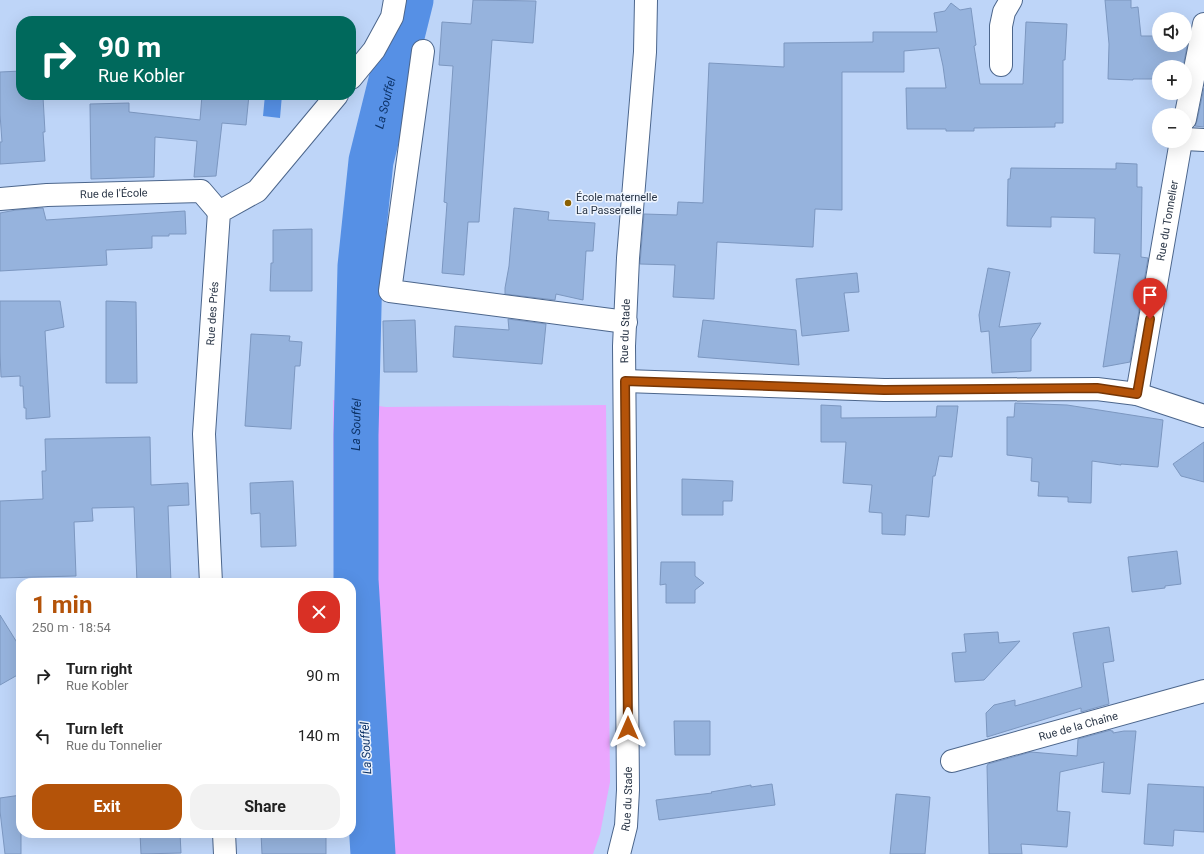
<!DOCTYPE html>
<html lang="en">
<head>
<meta charset="utf-8">
<style>
	:root { --surface:#fff; --page:#f2f2f2; --text:#222; --muted:#767676; --accent:#b45309 }
	body { margin:0; font-family:Roboto,sans-serif; background:var(--page); color:var(--text); height:100vh; display:flex; flex-direction:column; font-size:15px; white-space:nowrap }
	* { box-sizing:border-box; margin:0 }
	p { font-size:13px; color:var(--muted) }
	.icon { flex:none; width:22px; height:22px; fill:none; stroke:currentColor; stroke-width:2; stroke-linecap:round; stroke-linejoin:round }
	.map { position:relative; flex:1; overflow:hidden }
	.side { position:absolute; left:16px; top:578px; width:340px; height:260px; display:flex; flex-direction:column; background:var(--surface); border-radius:16px; box-shadow:0 4px 16px #0002 }
	.side>* { flex:none }
	.hud { position:absolute; left:16px; top:16px; width:340px; height:84px; border-radius:16px; box-shadow:0 4px 16px #0002; background:#00695c; color:#fff; overflow:hidden }
	.fabs { position:absolute; left:1152px; top:12px; display:grid; gap:8px }
	.fabs a { display:grid; place-items:center; width:40px; height:40px; border-radius:50%; background:var(--surface); box-shadow:0 4px 16px #0002; font-size:20px }
	.pin { position:absolute; display:grid; place-items:center; width:34px; height:34px; color:#fff; margin:-41px -17px; border-radius:50% 50% 50% 0; rotate:-45deg; box-shadow:0 0 4px #0007 }
	.pin .icon { rotate:45deg }
	.me { position:absolute; width:44px; margin:-22px; rotate:0deg; stroke-linejoin:round; filter:drop-shadow(0 0 3px #0008) }
	.turn { display:flex; align-items:center; gap:14px; height:84px; padding:0 16px; font-size:18px }
	.turn .icon { width:52px; height:52px; stroke-width:2.5 }
	.turn b { display:block; font-size:28px; line-height:34px }
	.round { display:grid; place-items:center; flex:none; width:42px; height:42px; border-radius:16px; background:var(--page) }
	.overview { display:flex; align-items:center; justify-content:space-between; height:68px; padding:0 16px }
	h1 { font-size:24px; font-weight:700; line-height:30px; color:var(--accent) }
	.button { display:flex; gap:8px; margin-top:auto; padding:8px 16px }
	.button a { flex:1; height:46px; border-radius:16px; background:var(--accent); color:#fff; font-size:16px; font-weight:700; line-height:46px; text-align:center }
	.button a+a { background:var(--page); color:var(--text) }
	ul { padding:0; list-style:none }
	li { display:flex; align-items:center; gap:12px; height:60px; padding:0 16px }
	li div { flex:1 }
	li b { display:block; font-size:15px }
	li em { font-style:normal }
	.map>svg:first-child { display:block }
</style>
</head>
<body>
<div class="map">
<svg width="1204" height="854" viewBox="0 0 1204 854">
	<rect width="100%" height="100%" fill="#bed5f8"/>
	<polygon fill="#eaa6fe" points="333,400 386,407 606,405 610,782 600,834 593,854 355,854 356,841 351,796 351,583 334,583"/>
	<polygon fill="#5690e5" points="265,95 282,95 280,118 263,116"/>
	<g fill="none" stroke-linecap="round" stroke-linejoin="round">
		<path stroke="#5690e5" stroke-width="45" id="s1" d="M373,854l-17,-274v-145l4,-169 11,-105 40,-161"/>
	</g>
	<g fill="#96b3dd" stroke="#7c97c0">
		<polygon points="473,0 536,1 533,43 492,40 479,222 468,222 464,275 442,273 447,203 444,202 453,66 439,65 442,22 471,24"/>
		<polygon points="1105,0 1131,0 1131,8 1138,7 1141,36 1159,36 1159,45 1185,45 1185,36 1189,36 1183,67 1159,67 1159,79 1133,79 1133,80 1108,79 1109,44"/>
		<polygon points="951,3 960,10 971,8 976,45 974,46 980,84 1023,84 1026,22 1067,24 1065,60 1063,60 1063,123 1055,123 1055,127 974,128 974,131 946,131 946,129 907,129 906,88 946,88 943,66 939,48 904,51 904,72 842,72 842,210 815,209 813,247 717,242 714,299 673,297 675,265 640,264 644,214 677,215 678,202 703,203 709,63 784,67 784,43 873,42 873,32 937,32 934,13 945,11"/>
		<polygon points="21,71 21,95 25,95 25,98 43,97 45,132 43,132 45,161 0,164 0,142 2,142 0,114 0,72"/>
		<polygon points="1204,88 1204,127 1195,126 1197,121"/>
		<polygon points="202,95 249,95 246,125 222,123 216,176 194,177 197,141 155,137 154,177 91,179 90,104 129,103 129,112 200,120"/>
		<polygon points="1116,163 1137,164 1137,187 1142,187 1141,257 1148,258 1130,362 1103,367 1120,254 1094,253 1095,218 1051,217 1051,227 1007,226 1008,179 1010,179 1011,168 1116,169"/>
		<polygon points="43,208 46,220 185,211 186,234 169,234 169,236 152,236 152,248 106,250 107,265 0,271 0,213 16,210"/>
		<polygon points="514,208 549,212 548,220 595,223 593,251 586,251 583,300 556,294 555,300 505,294 505,288 509,266"/>
		<polygon points="312,229 312,291 270,291 271,263 273,263 273,230"/>
		<polygon points="988,268 1010,272 999,327 1041,323 1031,339 1031,371 992,373 989,331 981,332 979,315"/>
		<polygon points="857,273 859,292 844,293 849,331 802,336 796,279"/>
		<polygon points="0,301 60,301 64,327 45,331 50,417 26,419 26,408 24,408 23,386 20,386 20,376 1,377 0,352"/>
		<polygon points="106,301 136,302 137,383 106,383"/>
		<polygon points="508,319 546,324 542,364 453,357 455,326 509,330"/>
		<polygon points="415,320 417,372 384,372 383,321"/>
		<polygon points="703,320 796,330 799,365 698,357"/>
		<polygon points="251,334 290,336 289,341 302,342 300,366 295,366 291,429 245,426"/>
		<polygon points="1015,403 1067,405 1163,420 1158,467 1121,464 1121,465 1092,461 1091,503 1068,502 1068,497 1038,496 1039,482 1031,481 1032,458 1007,455 1007,417 1014,417"/>
		<polygon points="821,405 841,406 841,418 936,417 937,406 958,406 952,457 939,456 935,476 933,476 929,517 906,515 905,535 882,534 882,513 869,512 872,485 843,483 846,442 821,442"/>
		<polygon points="150,437 151,485 188,483 189,505 168,506 171,583 137,583 134,507 92,508 93,521 74,522 76,576 0,578 0,501 43,499 42,471 46,471 45,439"/>
		<polygon points="1204,442 1204,482 1181,476 1173,464"/>
		<polygon points="682,479 733,481 732,501 723,501 723,515 682,515"/>
		<polygon points="293,481 296,546 261,547 260,513 251,514 250,483"/>
		<polygon points="1177,551 1181,584 1165,586 1165,588 1132,592 1128,557"/>
		<polygon points="661,562 695,562 695,576 704,583 695,590 695,603 666,603 666,584 660,585"/>
		<polygon points="0,615 21,649 21,673 0,685"/>
		<polygon points="1109,627 1114,661 1103,663 1109,704 1081,712 1081,708 987,737 986,713 994,705 1015,700 1015,706 1082,687 1073,633"/>
		<polygon points="998,632 999,643 1020,641 984,680 955,682 952,653 966,652 964,634"/>
		<polygon points="674,721 710,721 710,755 675,755"/>
		<polygon points="1111,730 1111,731 1113,731 1113,733 1124,731 1136,731 1130,794 1102,792 1104,762 1060,772 1057,811 1070,812 1067,847 1021,844 1022,854 989,854 987,766 988,764 1031,752 1077,756 1078,739"/>
		<polygon points="772,784 775,805 659,820 656,800 712,793 711,792 751,785 751,787"/>
		<polygon points="1148,784 1204,787 1204,832 1174,830 1173,846 1144,844"/>
		<polygon points="896,794 930,797 925,854 890,854"/>
		<polygon points="21,795 21,854 5,854 0,811 0,798"/>
		<polygon points="140,833 180,833 181,853 141,854"/>
		<polygon points="261,833 326,833 326,854 262,854"/>
	</g>
	<g fill="none" stroke-linecap="round" stroke-linejoin="round">
		<defs>
			<g id="minor">
				<polyline points="423,51 390,291 626,322"/>
				<polyline points="1001,65 1001,26 1004,12 1011,0"/>
				<polyline points="351,78 374,50 392,17 395,0"/>
				<polyline points="1185,119 1204,24"/>
				<polyline points="1185,139 1204,140"/>
				<path id="s2" d="M0,199l47,-4 154,-4 18,21"/>
				<polyline points="625,381 884,390 1097,389 1137,394 1204,416"/>
				<path id="s3" d="M1137,394l44,-253"/>
				<path id="s4" d="M211,583l-7,-149 15,-222 38,-21 80,-96"/>
				<path id="s5" d="M952,761l252,-70"/>
				<polyline points="224,833 225,854"/>
				<path id="s6" d="M619,854l7,-28 2,-36 -4,-444 4,-88 17,-206 1,-52"/>
			</g>
		</defs>
		<use href="#minor" stroke="#4c668c" stroke-width="24"/>
		<use href="#minor" stroke="#fff" stroke-width="22"/>
	</g>
	<g fill="none" stroke-linecap="round" stroke-linejoin="round">
		<defs>
			<polyline id="route" points="628,728 625,381 884,390 1097,388 1137,394 1150,319"/>
		</defs>
		<use href="#route" stroke="#753606" stroke-width="10"/>
		<use href="#route" stroke="#b45309" stroke-width="7"/>
	</g>
	<circle fill="#8b6002" stroke="#eff5fe" stroke-width="1.5" cx="568" cy="203" r="4"/>
	<g text-anchor="middle" stroke-width="3" stroke-linejoin="round" paint-order="stroke">
		<g font-size="11" fill="#293546" stroke="#eff5fe">
			<text dy="4" stroke="none"><textPath href="#s2" startOffset="114">Rue de l'École</textPath></text>
			<text dy="4" stroke="none"><textPath href="#s3" startOffset="176">Rue du Tonnelier</textPath></text>
			<text dy="4" stroke="none"><textPath href="#s4" startOffset="270">Rue des Prés</textPath></text>
			<text dy="4" stroke="none"><textPath href="#s6" startOffset="524">Rue du Stade</textPath></text>
			<text dy="4" stroke="none"><textPath href="#s5" startOffset="131">Rue de la Chaîne</textPath></text>
			<text dy="4" stroke="none"><textPath href="#s6" startOffset="56">Rue du Stade</textPath></text>
		</g>
		<g font-size="11" fill="#293546" stroke="#eff5fe" text-anchor="start">
			<text x="576" y="201">École maternelle<tspan x="576" dy="13">La Passerelle</tspan></text>
		</g>
		<g font-size="12" font-style="italic" fill="#0d3368" stroke="#eff5fe">
			<text dy="4" stroke="none"><textPath href="#s1" startOffset="754">La Souffel</textPath></text>
			<text dy="4" stroke="none"><textPath href="#s1" startOffset="430">La Souffel</textPath></text>
			<text transform="translate(366 748) rotate(-93)" y="4">La Souffel</text>
		</g>
	</g>
</svg>
<div class="fabs">
<a><svg class="icon" aria-label="sound" viewBox="0 0 24 24"><path d="M4 9h4l5-4v14l-5-4H4zM17 9q2 3 0 6"/></svg></a>
<a>+</a>
<a>−</a>
</div>
<div class="pin" style="left:1150px;top:319px;background:#d93025"><svg class="icon" aria-label="arrive" viewBox="0 0 24 24"><path d="M6 21V4h12l-3 4 3 4H6"/></svg></div>
<svg class="me" style="left:628px;top:728px" viewBox="-20 -20 40 40"><path d="M0-17L14 15 0 8-14 15z" fill="#b45309" stroke="#fff" stroke-width="4"/></svg>
<div class="hud">
<div class="turn"><svg class="icon" aria-label="right" viewBox="0 0 24 24"><path d="M7 20v-9h11M14 6l5 5-5 5"/></svg><div><b>90 m</b>Rue Kobler</div></div>
</div>
<section class="side">
<div class="overview"><div><h1>1 min</h1><p>250 m · 18:54</p></div><a class="round" style="background:#d93025;color:#fff"><svg class="icon" aria-label="close" viewBox="0 0 24 24"><path d="M6 6l12 12M18 6L6 18"/></svg></a></div>
<ul>
<li><svg class="icon" aria-label="right" viewBox="0 0 24 24"><path d="M7 20v-9h11M14 6l5 5-5 5"/></svg><div><b>Turn right</b><p>Rue Kobler</p></div><em>90 m</em></li>
<li><svg class="icon" aria-label="left" viewBox="0 0 24 24"><path d="M17 20v-9H6M10 6l-5 5 5 5"/></svg><div><b>Turn left</b><p>Rue du Tonnelier</p></div><em>140 m</em></li>
</ul>
<div class="button"><a>Exit</a><a>Share</a></div>
</section>
</div>
</body>
</html>
